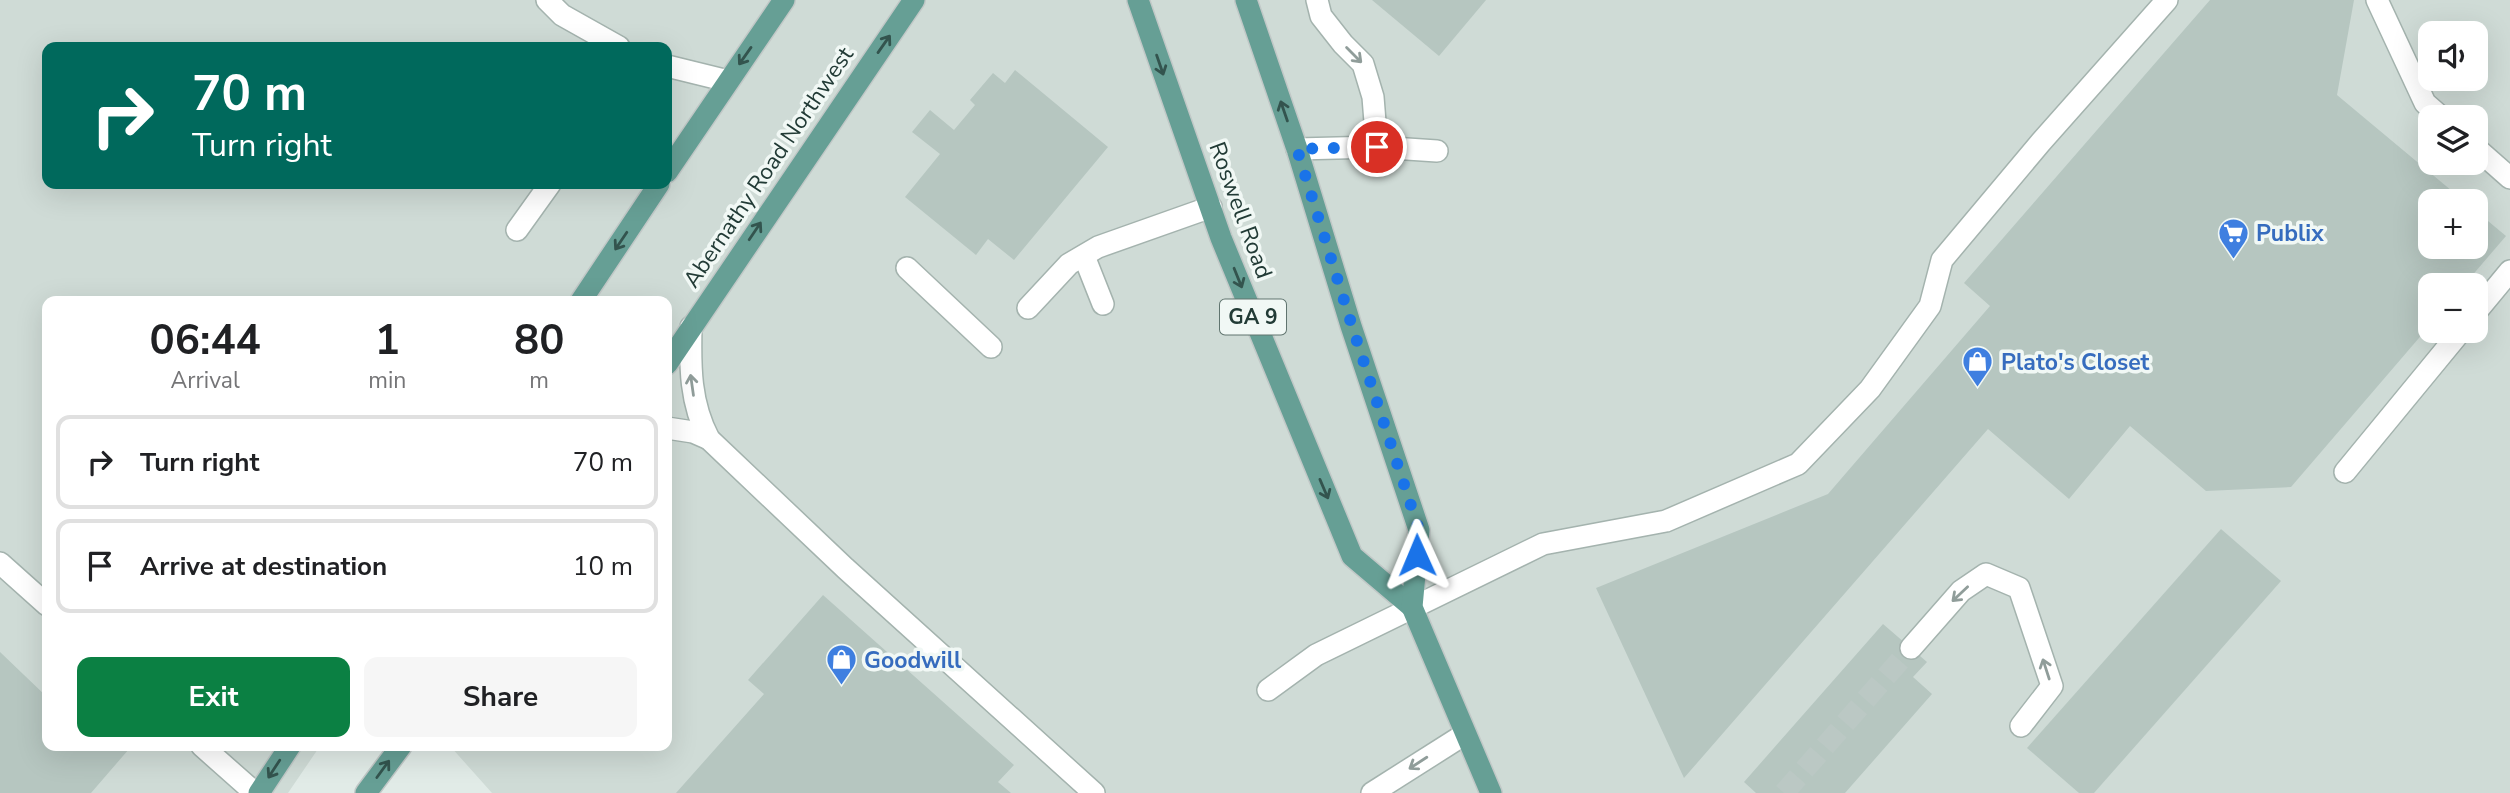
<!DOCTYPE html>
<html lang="en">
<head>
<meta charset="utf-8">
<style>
	:root { --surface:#fff; --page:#f6f6f6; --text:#202124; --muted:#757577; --line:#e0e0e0; --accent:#0b8043 }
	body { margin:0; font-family:"Nunito Sans",sans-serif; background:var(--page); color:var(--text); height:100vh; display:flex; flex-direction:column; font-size:26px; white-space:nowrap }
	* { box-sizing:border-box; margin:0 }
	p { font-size:23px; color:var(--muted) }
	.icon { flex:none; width:38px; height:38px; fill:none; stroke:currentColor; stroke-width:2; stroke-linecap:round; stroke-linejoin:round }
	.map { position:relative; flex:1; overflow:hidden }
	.side { position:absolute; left:42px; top:296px; width:630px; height:455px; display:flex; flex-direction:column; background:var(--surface); border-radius:14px; box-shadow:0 7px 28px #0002 }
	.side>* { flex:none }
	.hud { position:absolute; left:42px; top:42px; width:630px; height:147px; border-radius:14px; box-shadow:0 7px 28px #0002; background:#00695c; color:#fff; overflow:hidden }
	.controls { position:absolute; left:2418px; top:21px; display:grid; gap:14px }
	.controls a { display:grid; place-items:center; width:70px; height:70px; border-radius:14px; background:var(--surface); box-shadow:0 7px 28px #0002; font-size:35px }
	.pin { position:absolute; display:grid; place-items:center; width:60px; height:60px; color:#fff; margin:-30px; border:4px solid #fff; border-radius:50%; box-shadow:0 2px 7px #0007 }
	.me { position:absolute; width:77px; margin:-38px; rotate:359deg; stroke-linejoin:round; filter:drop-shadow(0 0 5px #0008) }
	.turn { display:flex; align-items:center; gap:24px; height:147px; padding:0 35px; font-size:32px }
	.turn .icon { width:91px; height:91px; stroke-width:2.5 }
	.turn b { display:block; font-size:49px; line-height:60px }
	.eta { display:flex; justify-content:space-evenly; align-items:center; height:119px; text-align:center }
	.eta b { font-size:42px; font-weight:700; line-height:49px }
	.action { display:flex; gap:14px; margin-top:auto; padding:14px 35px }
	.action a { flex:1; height:80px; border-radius:14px; background:var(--accent); color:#fff; font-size:28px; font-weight:700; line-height:80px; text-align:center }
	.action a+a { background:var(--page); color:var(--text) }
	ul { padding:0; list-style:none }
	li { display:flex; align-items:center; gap:21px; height:94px; margin:0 14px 10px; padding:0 21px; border:4px solid var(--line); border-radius:14px }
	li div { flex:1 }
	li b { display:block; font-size:26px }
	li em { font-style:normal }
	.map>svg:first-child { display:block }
</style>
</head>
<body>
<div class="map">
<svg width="2510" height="793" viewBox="0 0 2510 793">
	<rect width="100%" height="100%" fill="#e1ebe7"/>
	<path fill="#cfdbd6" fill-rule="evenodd" d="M0,0h2510v793h-2018l-42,-47h217v-445h-620v445h273l-32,47h-288zM2431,33h45v46h-45zM47,47h620v137h-620zM2431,117h45v46h-45zM2431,201h45v46h-45zM2431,285h45v46h-45z"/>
	<g fill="#b6c6c0">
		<polygon points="1372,0 1486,0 1439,56"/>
		<polygon points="2210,0 2354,0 2337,95 2464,201 2431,201 2431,247 2476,247 2476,211 2506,236 2464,285 2431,285 2431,324 2291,487 2206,491 2130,426 2069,499 1988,429 1684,778 1596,588 1828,494 1990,306 1964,283"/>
		<polygon points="1015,70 1108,147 1014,260 988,239 976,255 905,197 940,154 912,132 930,110 954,130 975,105 970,100 993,73 1005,83"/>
		<polygon points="2221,529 2281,581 2094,793 2079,793 2027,748"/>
		<polygon points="823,595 1014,765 998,782 1011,793 676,793 764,694 748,680"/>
		<polygon points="1883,624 1927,662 1913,677 1932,694 1845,793 1756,793 1744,782"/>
		<polygon points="0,652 47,697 47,746 124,746 129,749 91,793 0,793"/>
	</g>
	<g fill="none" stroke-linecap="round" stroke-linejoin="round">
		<polyline stroke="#bbc8c4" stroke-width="21" stroke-dasharray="21 10" stroke-linecap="butt" points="1784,793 1911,648"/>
		<defs>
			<g id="minor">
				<polyline points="547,0 562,15 619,47"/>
				<polyline points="1317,0 1321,16 1343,44 1363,64 1373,97 1377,147"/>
				<polyline points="2377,0 2425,103 2441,117"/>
				<polyline points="667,66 728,81"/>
				<polyline points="2476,148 2510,178"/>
				<polyline points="1297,149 1377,147 1437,151"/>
				<polyline points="517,230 550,184"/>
				<polyline points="1084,256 1103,304"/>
				<polyline points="907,268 991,347"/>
				<polyline points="1028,308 1069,264 1098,247 1211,207"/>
				<polyline points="2476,312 2510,271"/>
				<path d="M691,327c-1,40 -1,76 18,112l136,129 249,225"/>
				<polyline points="667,428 693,432 709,439"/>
				<polyline points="2345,472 2461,331"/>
				<polyline points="0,563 47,605"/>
				<polyline points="1911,648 1961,591 1986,574 2019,588 2052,686 2021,726"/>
				<polyline points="1268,690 1316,655 1543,544 1666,521 1798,464 1870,389 1930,306 1942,260 2041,142 2167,0"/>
				<polyline points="202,746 255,793"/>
				<polyline points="1372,793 1465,734"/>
			</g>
			<g id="major">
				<polyline points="1138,0 1221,238 1352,556 1412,607"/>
				<polyline points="1246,0 1297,149 1351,326 1419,530 1412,607 1491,793"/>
				<polyline points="667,172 784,0"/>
				<polyline points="581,301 659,184"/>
				<polyline points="667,364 914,0"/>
				<polyline points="259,793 290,746"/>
				<polyline points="366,793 401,746"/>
			</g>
		</defs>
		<use href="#minor" stroke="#a4b3ae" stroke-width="24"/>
		<use href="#major" stroke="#c1c8c7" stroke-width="24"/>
		<use href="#minor" stroke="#fff" stroke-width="21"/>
		<use href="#major" stroke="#669f95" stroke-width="21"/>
	</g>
	<defs><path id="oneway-shaft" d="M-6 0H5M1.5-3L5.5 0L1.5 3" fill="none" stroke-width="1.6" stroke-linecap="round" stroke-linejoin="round" transform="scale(1.75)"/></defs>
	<g stroke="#33544e">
		<use href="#oneway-shaft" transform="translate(884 44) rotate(-55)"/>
		<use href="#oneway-shaft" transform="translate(745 56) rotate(125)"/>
		<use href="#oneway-shaft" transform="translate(1160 65) rotate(71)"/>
		<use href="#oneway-shaft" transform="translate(1284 111) rotate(-109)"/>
		<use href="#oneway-shaft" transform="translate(755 231) rotate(-56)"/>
		<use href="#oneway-shaft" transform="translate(621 241) rotate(124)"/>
		<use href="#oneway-shaft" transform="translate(1238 278) rotate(68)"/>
		<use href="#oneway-shaft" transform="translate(1324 489) rotate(67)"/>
		<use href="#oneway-shaft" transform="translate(274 769) rotate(123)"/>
		<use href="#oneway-shaft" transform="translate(383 769) rotate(-54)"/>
	</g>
	<g stroke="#909d9a">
		<use href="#oneway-shaft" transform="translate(1354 55) rotate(45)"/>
		<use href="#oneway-shaft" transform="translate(692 385) rotate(-98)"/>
		<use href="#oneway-shaft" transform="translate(1960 594) rotate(137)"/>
		<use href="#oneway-shaft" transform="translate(2046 669) rotate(-108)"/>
		<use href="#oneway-shaft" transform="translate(1418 763) rotate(147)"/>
	</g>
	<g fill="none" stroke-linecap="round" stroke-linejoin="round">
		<polyline stroke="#1a73e8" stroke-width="12" stroke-dasharray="0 21.6" points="1377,147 1297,149 1352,326 1419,530 1417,555"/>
	</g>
	<defs>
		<symbol id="supermarket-pin" viewBox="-11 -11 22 30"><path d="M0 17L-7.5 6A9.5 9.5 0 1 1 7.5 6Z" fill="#3f7fe0" stroke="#f1f8f5"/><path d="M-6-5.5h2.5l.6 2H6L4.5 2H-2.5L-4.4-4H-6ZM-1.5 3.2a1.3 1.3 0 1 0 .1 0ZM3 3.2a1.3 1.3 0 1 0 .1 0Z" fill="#fff"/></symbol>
		<symbol id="shop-pin" viewBox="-11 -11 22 30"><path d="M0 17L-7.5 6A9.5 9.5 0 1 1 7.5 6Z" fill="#3f7fe0" stroke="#f1f8f5"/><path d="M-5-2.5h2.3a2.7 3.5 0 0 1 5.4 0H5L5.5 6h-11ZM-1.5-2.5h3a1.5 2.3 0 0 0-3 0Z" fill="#fff"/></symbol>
	</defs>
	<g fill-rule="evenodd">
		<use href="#supermarket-pin" x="2216" y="216" width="35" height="47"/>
		<use href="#shop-pin" x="1960" y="344" width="35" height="47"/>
		<use href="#shop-pin" x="824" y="642" width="35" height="47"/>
	</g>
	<g text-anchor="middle" stroke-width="7" stroke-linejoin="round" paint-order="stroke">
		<rect fill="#f1f8f5" stroke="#60746f" stroke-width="2" x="1220" y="299.5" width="66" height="35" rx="5"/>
		<g font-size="21" font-weight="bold" fill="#223b36">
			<text x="1253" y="324">GA 9</text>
		</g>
		<g font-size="23" fill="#223b36" stroke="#f1f8f5">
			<text transform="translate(768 167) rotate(-56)" y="8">Abernathy Road Northwest</text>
			<text transform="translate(1241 210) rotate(70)" y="8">Roswell Road</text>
		</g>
		<g font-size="23" font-weight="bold" fill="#366cbe" stroke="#f1f8f5" text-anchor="start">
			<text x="2256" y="241">Publix</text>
			<text x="2001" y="370">Plato's Closet</text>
			<text x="864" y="668">Goodwill</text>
		</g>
	</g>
</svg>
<div class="controls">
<a><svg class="icon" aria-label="sound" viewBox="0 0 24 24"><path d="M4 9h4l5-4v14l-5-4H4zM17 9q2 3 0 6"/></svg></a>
<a><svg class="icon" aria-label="layers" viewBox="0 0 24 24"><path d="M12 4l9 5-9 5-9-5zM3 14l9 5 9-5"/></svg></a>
<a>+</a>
<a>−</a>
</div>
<div class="pin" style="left:1377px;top:147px;background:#d93025"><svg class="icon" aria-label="arrive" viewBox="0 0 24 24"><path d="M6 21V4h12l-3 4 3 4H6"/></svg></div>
<svg class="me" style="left:1417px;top:555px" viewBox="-20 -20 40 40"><path d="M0-17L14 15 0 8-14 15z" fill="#1a73e8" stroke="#fff" stroke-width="4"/></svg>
<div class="hud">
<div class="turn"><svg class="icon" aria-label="right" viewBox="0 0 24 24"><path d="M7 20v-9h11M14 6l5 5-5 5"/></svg><div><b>70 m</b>Turn right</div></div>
</div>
<section class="side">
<div class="eta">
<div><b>06:44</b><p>Arrival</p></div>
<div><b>1</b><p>min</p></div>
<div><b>80</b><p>m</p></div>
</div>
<ul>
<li><svg class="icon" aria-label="right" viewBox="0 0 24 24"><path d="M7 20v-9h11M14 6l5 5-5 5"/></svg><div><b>Turn right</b></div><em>70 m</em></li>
<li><svg class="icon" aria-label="arrive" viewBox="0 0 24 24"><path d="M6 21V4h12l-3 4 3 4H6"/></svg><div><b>Arrive at destination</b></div><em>10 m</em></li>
</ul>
<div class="action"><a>Exit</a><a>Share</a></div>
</section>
</div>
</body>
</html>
